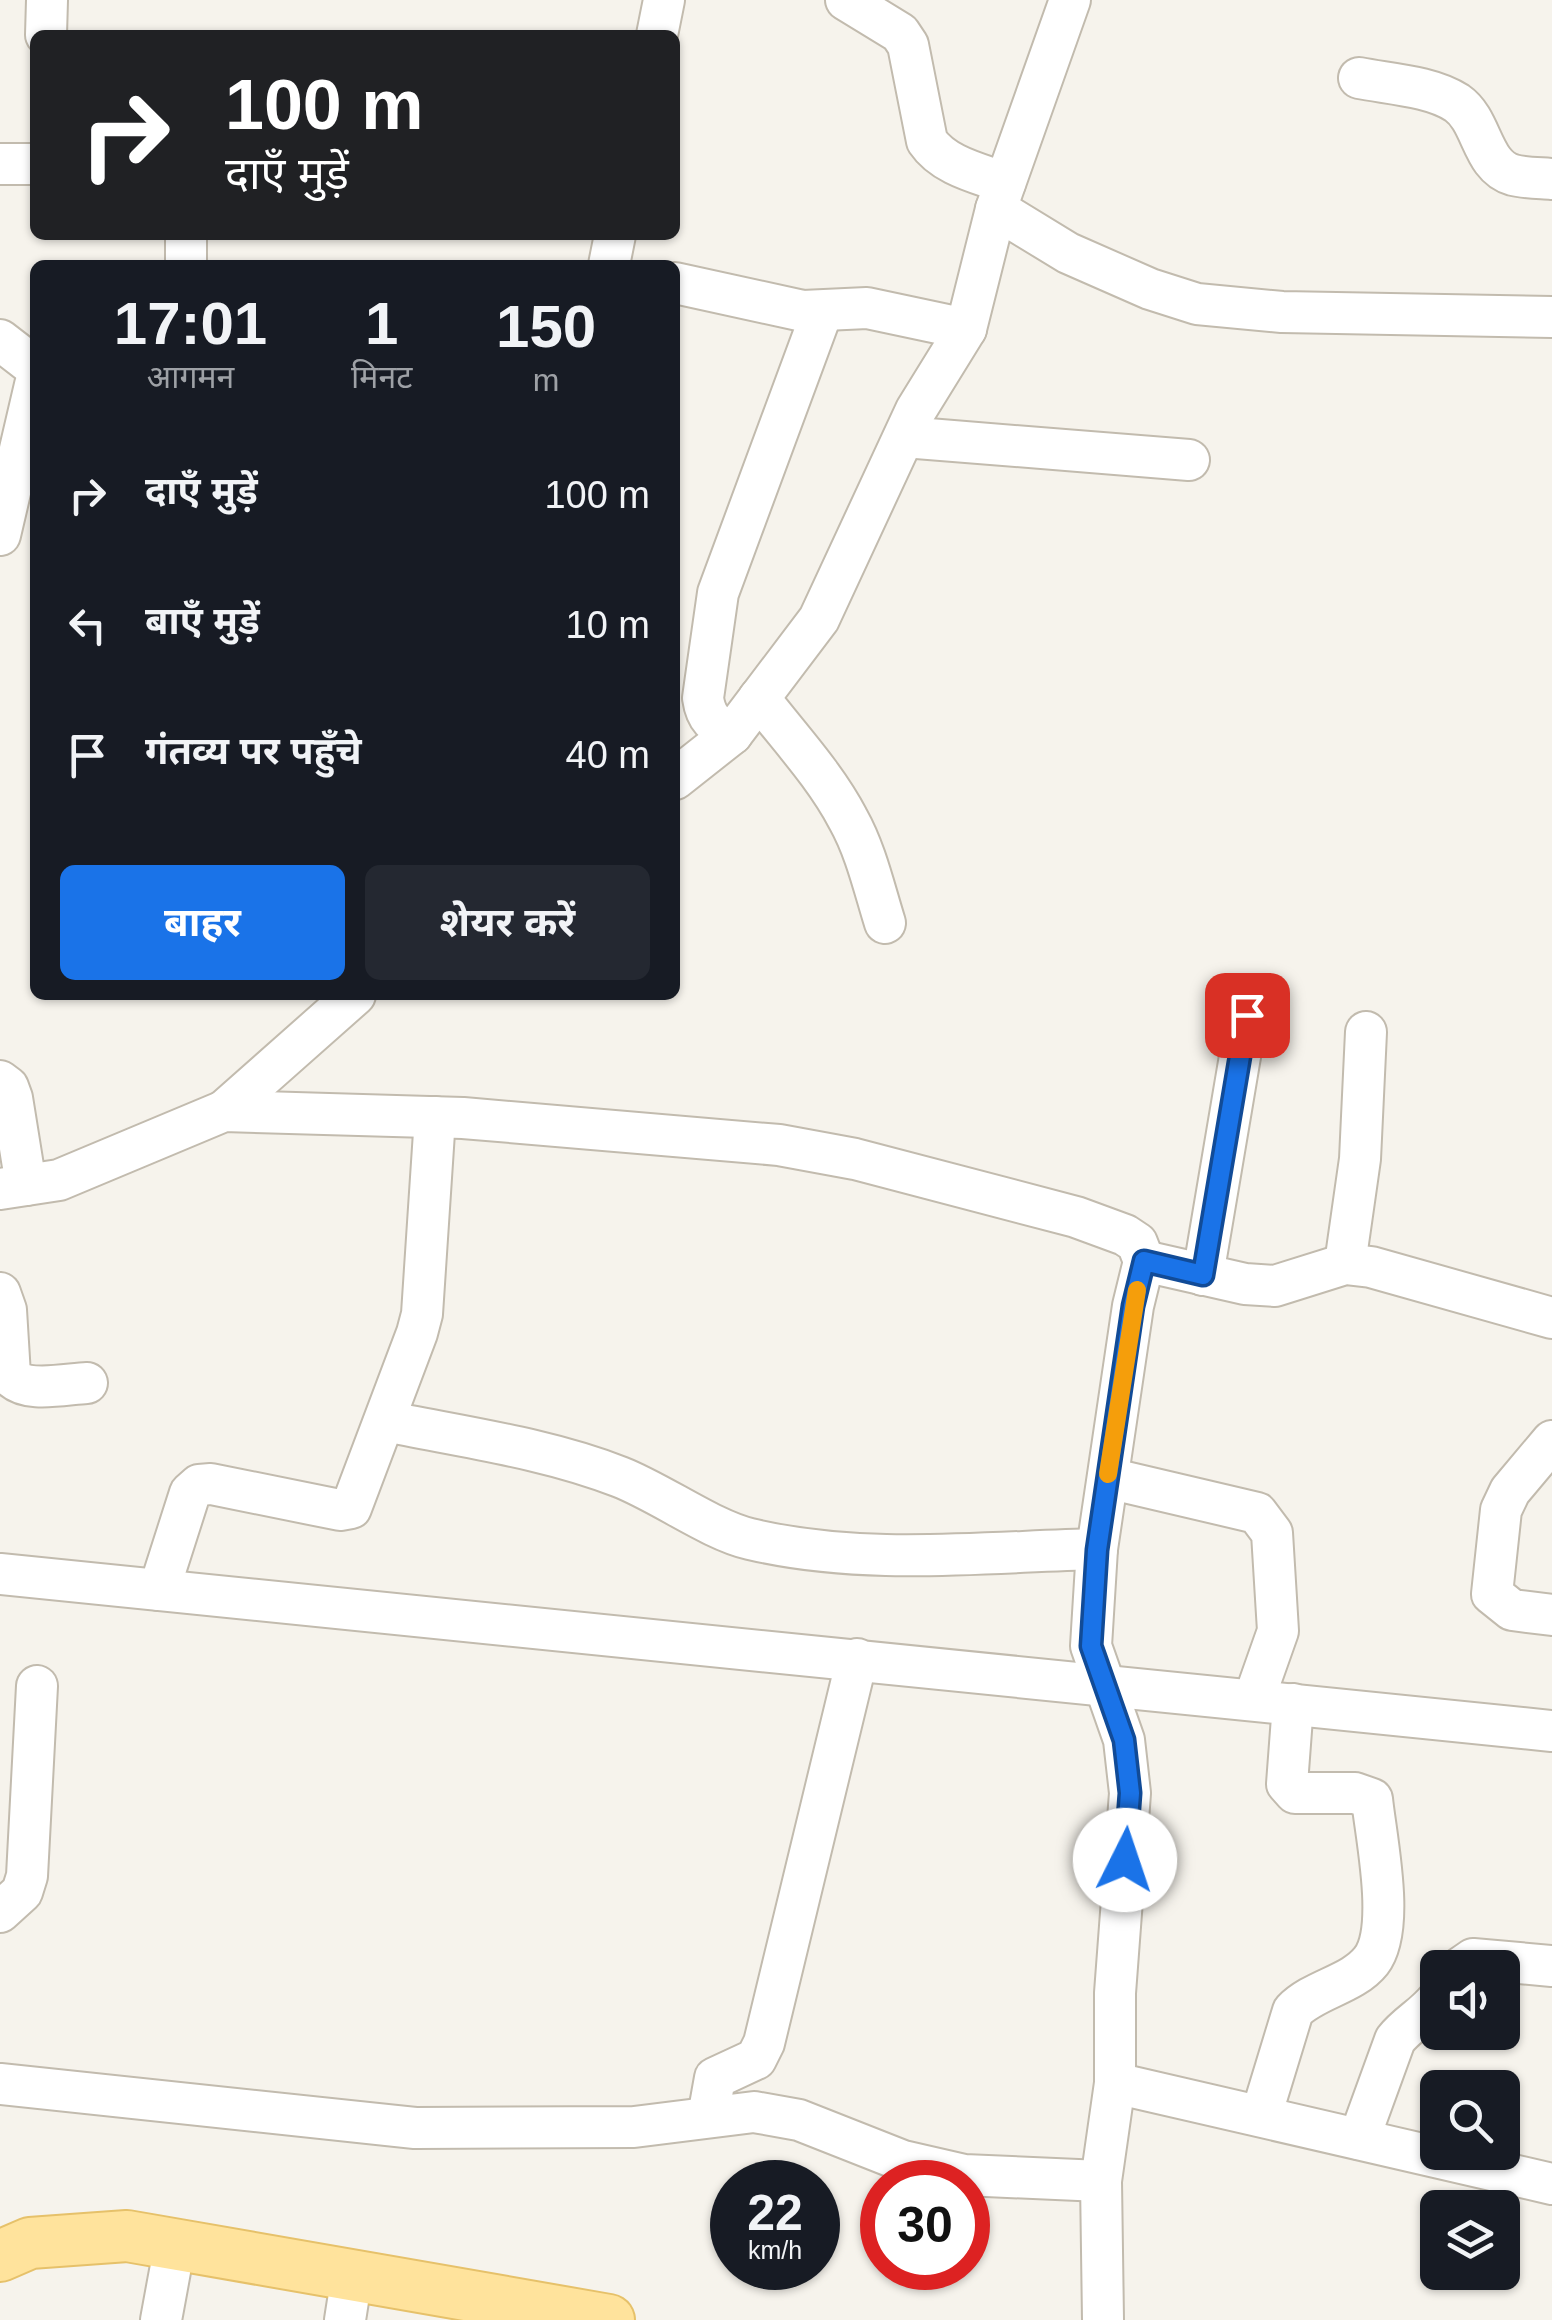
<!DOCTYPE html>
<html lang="hi">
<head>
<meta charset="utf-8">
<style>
	:root { --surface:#171b24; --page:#242831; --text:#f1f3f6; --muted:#9ea1a6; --accent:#1a73e8 }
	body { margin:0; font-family:Helvetica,"Noto Sans Devanagari",sans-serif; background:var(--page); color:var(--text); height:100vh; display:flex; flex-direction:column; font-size:38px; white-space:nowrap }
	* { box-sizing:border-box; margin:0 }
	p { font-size:32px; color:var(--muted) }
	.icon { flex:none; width:55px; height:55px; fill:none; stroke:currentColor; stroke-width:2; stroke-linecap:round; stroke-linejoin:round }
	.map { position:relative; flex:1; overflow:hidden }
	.sheet { position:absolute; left:30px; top:260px; width:650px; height:740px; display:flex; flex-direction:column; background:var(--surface); border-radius:15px; box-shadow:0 2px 8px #0004 }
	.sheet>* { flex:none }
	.hud { position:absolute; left:30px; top:30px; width:650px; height:210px; border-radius:15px; box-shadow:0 2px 8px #0004; background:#202124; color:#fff; overflow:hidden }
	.controls { position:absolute; left:1420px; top:1950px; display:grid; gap:20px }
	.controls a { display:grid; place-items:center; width:100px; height:100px; border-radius:15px; background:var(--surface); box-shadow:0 2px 8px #0004; font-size:50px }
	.speed { position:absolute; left:710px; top:2160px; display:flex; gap:20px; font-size:50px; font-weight:700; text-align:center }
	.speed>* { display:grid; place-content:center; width:130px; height:130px; border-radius:50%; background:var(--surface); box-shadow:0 2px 8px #0004; line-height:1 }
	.speed small { font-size:25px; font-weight:400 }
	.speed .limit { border:15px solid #d22; background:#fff; color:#111 }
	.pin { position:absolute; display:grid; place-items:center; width:85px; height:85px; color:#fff; margin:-42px; border-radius:20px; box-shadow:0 5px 15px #0006 }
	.me { position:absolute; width:110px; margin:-55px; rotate:4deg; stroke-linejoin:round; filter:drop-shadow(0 0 8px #0008) }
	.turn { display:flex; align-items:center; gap:35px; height:210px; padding:0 30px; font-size:45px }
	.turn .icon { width:130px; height:130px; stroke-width:2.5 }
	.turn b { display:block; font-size:70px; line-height:85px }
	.eta { display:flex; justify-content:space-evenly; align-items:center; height:170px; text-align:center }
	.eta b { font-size:60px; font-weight:700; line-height:70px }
	.primary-button { display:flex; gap:20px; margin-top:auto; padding:20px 30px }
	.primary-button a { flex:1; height:115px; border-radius:15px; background:var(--accent); color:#fff; font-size:40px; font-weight:700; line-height:115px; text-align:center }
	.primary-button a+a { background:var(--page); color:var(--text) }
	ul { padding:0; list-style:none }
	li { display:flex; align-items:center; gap:30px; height:130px; padding:0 30px }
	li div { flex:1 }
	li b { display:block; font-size:38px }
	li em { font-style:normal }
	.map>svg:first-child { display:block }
</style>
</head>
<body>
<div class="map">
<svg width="1552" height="2320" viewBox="0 0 1552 2320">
	<rect width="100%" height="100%" fill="#f6f3ec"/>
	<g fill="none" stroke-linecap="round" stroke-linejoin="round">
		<defs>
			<g id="minor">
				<path d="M846,0l54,33 8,12 19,96c17,25 51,32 78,42"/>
				<polyline points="46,35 47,0"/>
				<polyline points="657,35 664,0"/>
				<path d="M1359,78c31,6 72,8 98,25 26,18 24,63 56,72 12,3 27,3 39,4"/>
				<polyline points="0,164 35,164"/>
				<polyline points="996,209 1068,253 1150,289 1197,304 1282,312 1552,317"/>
				<polyline points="186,265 186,235"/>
				<polyline points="609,265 615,235"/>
				<polyline points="675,283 803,311 867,308 966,329"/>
				<polyline points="0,340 35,367"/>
				<polyline points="904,437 1189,460"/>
				<polyline points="0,535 35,385"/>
				<path d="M759,698c30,39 66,77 89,121 18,32 26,69 37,104"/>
				<path d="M732,734c-18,-10 -26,-15 -29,-36l15,-105 104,-281"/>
				<polyline points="675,779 732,734 819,619 916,410 966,329 996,209 1070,0"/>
				<polyline points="0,1081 8,1087 12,1098 26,1185"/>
				<polyline points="224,1111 355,995"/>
				<polyline points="0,1189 59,1180 224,1111 463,1118 779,1145 855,1159 1076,1217 1125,1235 1137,1243 1144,1261 1133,1306 1097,1549 1091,1646 1124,1740 1130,1793 1115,1993 1115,2083 1101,2181 1103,2320"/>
				<polyline points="1144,1261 1245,1284 1275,1286 1345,1264 1371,1267 1552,1318"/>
				<polyline points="1345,1264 1360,1159 1366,1032"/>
				<polyline points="1203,1275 1247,1015"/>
				<path d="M0,1293l6,17 4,65c14,19 55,9 77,8"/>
				<path d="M385,1421c78,16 161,27 235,56 41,16 91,53 130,62 114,27 231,13 347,10"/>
				<polyline points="1552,1441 1510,1491 1501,1510 1492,1594 1512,1610 1552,1615"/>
				<polyline points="1108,1478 1257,1513 1272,1533 1278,1631 1254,1699"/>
				<polyline points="0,1574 1552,1731"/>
				<polyline points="159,1590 190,1493 199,1485 211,1484 340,1510 351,1508 417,1333 422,1314 435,1117"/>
				<polyline points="0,1912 22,1892 27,1876 37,1686"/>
				<polyline points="1460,1968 1473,1959 1552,1966"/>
				<polyline points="1115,2083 1552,2184"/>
				<polyline points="0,2084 415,2128 634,2127 754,2112 799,2120 903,2161 964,2175 1101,2181"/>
				<path d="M1261,2116l32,-105c21,-22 59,-26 78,-50 25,-32 5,-123 1,-162l-17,-6h-60l-8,-9 6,-80"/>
				<polyline points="708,2117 715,2078 756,2059 764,2043 857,1659"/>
				<path d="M1359,2139l36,-99c12,-16 30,-24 43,-41"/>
				<polyline points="161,2320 175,2244"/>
				<polyline points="345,2320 352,2275"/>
			</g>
			<polyline id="major" points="0,2256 30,2243 127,2236 609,2320"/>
		</defs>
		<use href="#minor" stroke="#c2bbae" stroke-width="44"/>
		<use href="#major" stroke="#e6c16a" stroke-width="54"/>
		<use href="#minor" stroke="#fff" stroke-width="40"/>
		<use href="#major" stroke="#ffe39c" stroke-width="50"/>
	</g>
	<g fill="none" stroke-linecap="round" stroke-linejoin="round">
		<defs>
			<polyline id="route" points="1125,1860 1130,1793 1124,1740 1091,1646 1097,1550 1133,1306 1144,1261 1203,1275 1247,1015"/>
		</defs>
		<use href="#route" stroke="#114b97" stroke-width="25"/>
		<use href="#route" stroke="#1a73e8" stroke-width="18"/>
		<polyline stroke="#f59e0b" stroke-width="18" points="1108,1474 1137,1290"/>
	</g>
</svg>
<div class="controls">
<a><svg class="icon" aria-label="sound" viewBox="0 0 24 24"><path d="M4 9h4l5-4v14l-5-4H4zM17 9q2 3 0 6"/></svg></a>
<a><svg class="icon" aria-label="search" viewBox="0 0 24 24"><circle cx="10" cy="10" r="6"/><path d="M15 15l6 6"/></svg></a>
<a><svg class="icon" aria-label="layers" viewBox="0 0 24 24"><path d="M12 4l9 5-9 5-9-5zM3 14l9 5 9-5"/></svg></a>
</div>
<div class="speed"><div>22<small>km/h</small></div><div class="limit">30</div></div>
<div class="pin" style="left:1247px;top:1015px;background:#d93025"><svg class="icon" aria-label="arrive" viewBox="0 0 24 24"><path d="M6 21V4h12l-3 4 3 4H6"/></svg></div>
<svg class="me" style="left:1125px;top:1860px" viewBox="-20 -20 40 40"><circle r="19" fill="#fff"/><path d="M0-13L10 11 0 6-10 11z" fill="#1a73e8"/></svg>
<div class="hud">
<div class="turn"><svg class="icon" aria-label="right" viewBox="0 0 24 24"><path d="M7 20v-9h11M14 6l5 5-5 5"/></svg><div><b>100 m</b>दाएँ मुड़ें</div></div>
</div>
<section class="sheet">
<div class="eta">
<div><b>17:01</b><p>आगमन</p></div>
<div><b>1</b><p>मिनट</p></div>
<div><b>150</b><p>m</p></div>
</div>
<ul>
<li><svg class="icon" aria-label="right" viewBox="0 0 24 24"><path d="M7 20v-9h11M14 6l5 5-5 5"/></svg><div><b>दाएँ मुड़ें</b></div><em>100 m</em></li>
<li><svg class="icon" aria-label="left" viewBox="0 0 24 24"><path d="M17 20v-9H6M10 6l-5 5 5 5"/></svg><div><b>बाएँ मुड़ें</b></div><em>10 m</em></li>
<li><svg class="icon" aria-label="arrive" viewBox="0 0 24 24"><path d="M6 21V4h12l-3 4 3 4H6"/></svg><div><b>गंतव्य पर पहुँचे</b></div><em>40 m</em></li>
</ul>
<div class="primary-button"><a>बाहर</a><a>शेयर करें</a></div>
</section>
</div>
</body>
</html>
